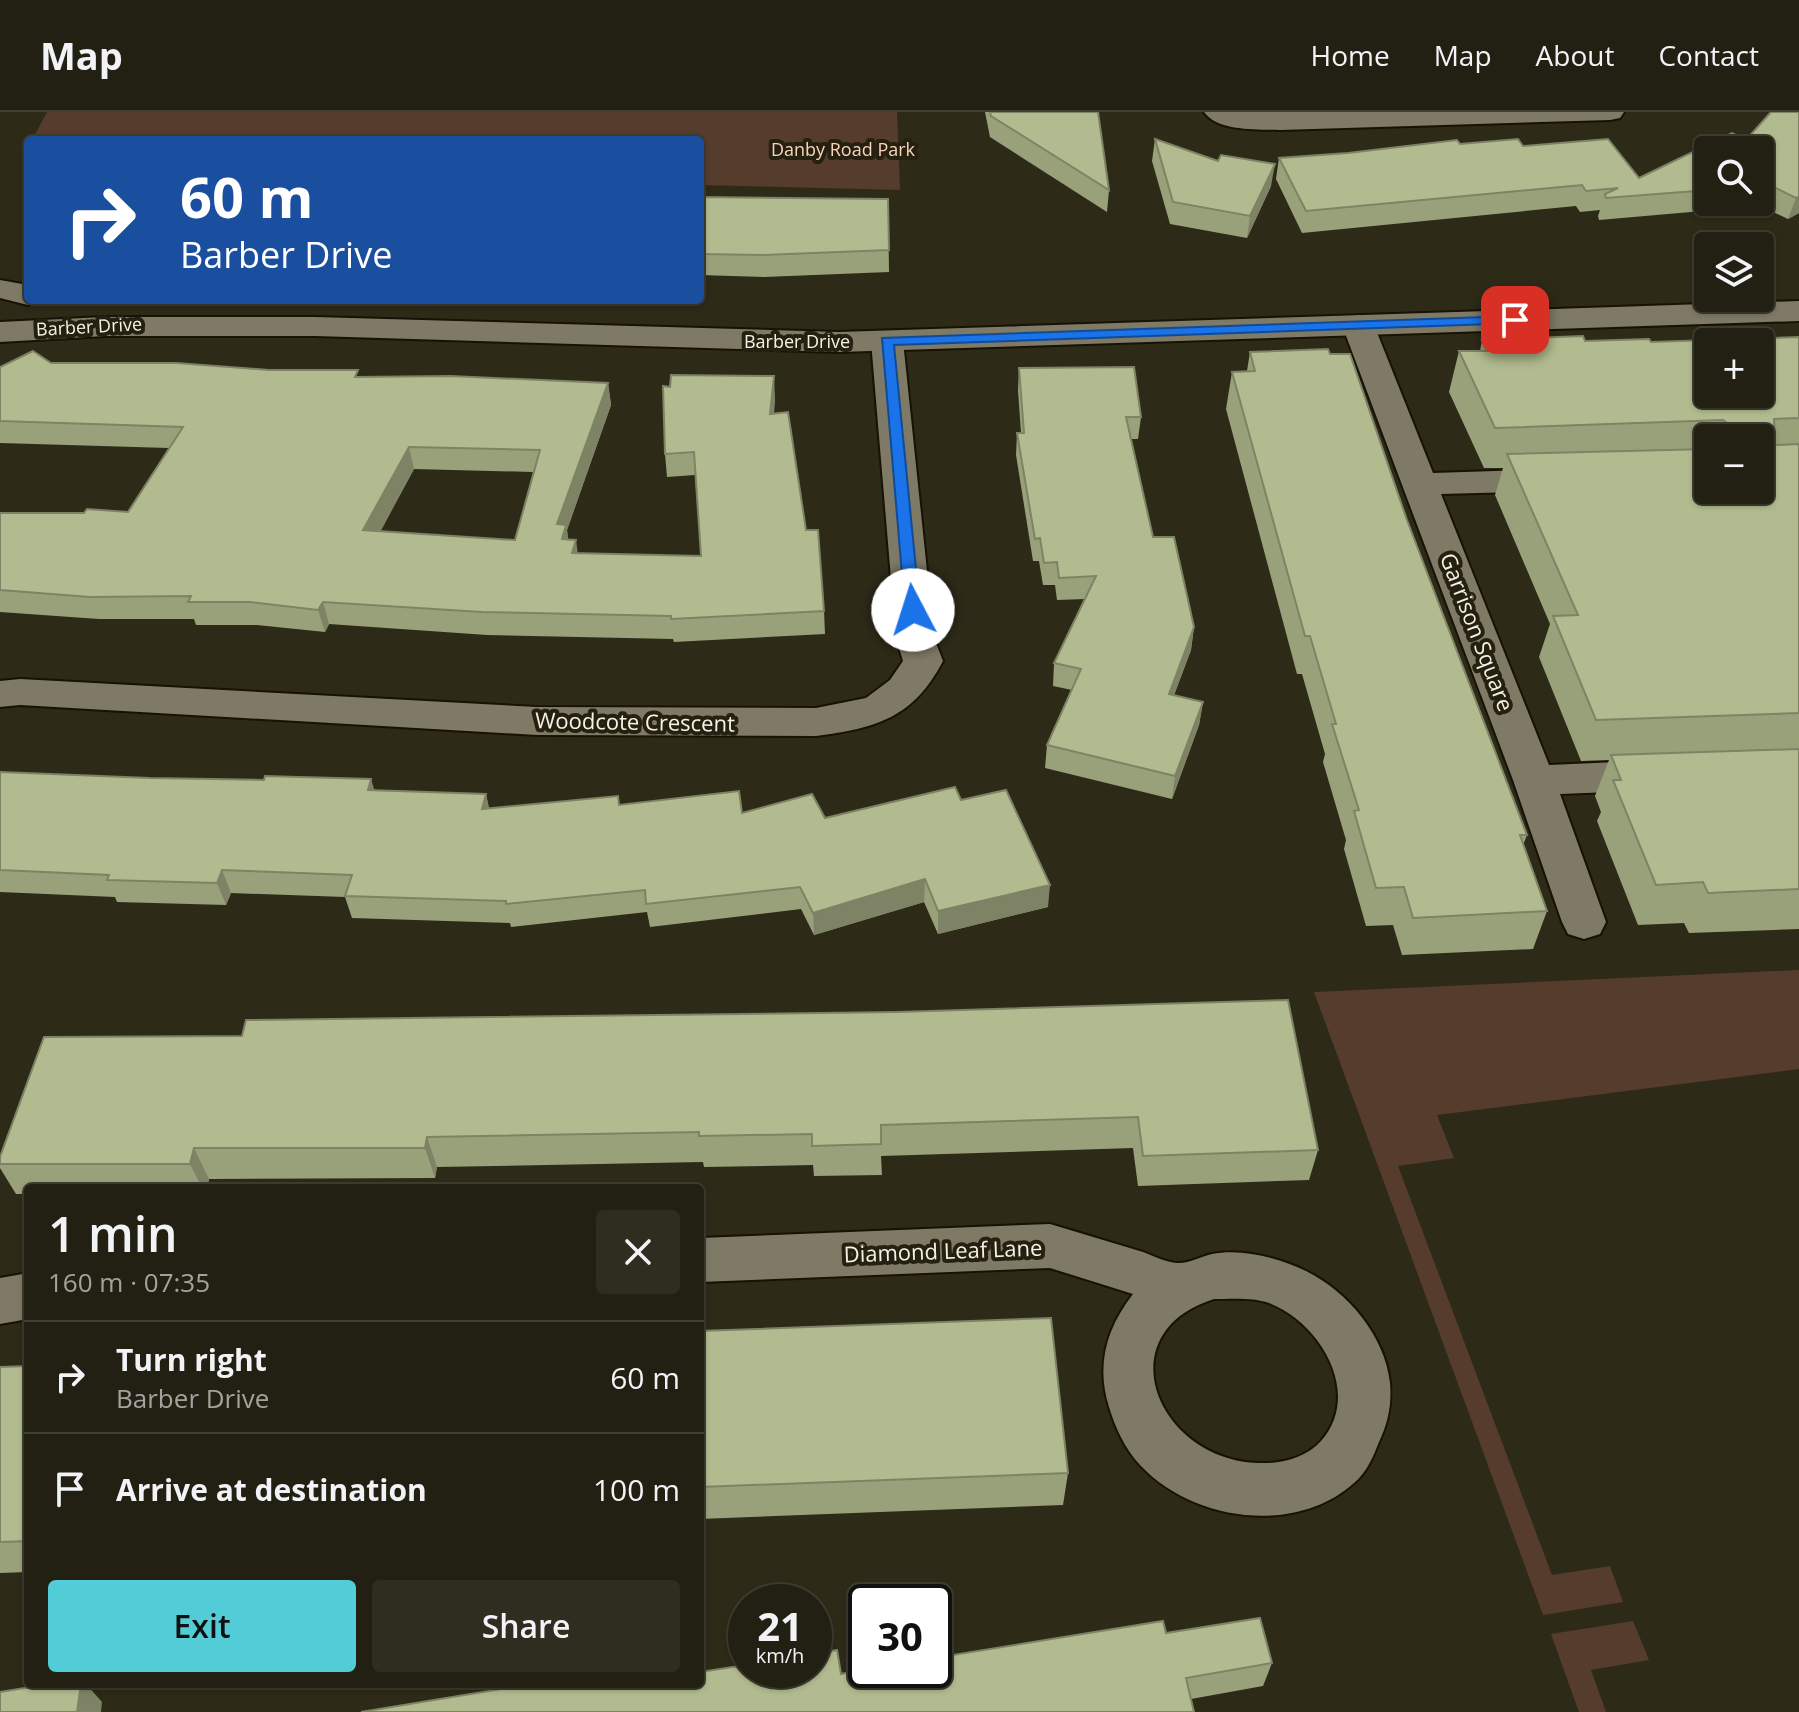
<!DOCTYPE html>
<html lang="en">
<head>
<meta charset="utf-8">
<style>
	:root { --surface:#222012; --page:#2e2d20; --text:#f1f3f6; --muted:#a2a39f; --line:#3f3e32; --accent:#52ccd6 }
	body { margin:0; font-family:"Open Sans",sans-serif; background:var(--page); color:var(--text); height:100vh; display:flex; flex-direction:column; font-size:30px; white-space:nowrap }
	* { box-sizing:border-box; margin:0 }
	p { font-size:26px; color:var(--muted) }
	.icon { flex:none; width:44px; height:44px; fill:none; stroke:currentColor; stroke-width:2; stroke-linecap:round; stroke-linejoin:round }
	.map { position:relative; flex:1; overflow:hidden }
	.sheet { position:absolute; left:24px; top:1072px; width:680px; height:504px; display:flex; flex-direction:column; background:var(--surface); border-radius:8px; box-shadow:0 2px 6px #0004,0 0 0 2px var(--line) }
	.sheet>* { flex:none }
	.top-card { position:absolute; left:24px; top:24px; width:680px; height:168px; border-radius:8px; box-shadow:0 2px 6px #0004,0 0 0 2px var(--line); background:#1a4fa0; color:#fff; overflow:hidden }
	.buttons { position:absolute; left:1694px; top:24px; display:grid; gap:16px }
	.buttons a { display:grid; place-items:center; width:80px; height:80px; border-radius:8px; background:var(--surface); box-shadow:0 2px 6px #0004,0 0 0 2px var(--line); font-size:40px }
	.speed { position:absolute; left:728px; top:1472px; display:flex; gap:16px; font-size:40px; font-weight:700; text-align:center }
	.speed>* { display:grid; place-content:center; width:104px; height:104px; border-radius:50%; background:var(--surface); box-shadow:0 2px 6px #0004,0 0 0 2px var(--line); line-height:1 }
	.speed small { font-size:20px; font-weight:400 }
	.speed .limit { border:4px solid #111; border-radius:12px; background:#fff; color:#111 }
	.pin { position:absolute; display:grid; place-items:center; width:68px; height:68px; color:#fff; margin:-34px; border-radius:16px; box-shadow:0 4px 12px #0006 }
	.me { position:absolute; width:88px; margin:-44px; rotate:355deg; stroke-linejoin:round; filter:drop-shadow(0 0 6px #0008) }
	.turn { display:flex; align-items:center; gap:28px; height:168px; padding:0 24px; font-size:36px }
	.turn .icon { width:104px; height:104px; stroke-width:2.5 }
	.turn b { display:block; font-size:56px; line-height:68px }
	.round { display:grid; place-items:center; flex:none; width:84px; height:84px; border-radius:8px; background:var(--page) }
	.head { display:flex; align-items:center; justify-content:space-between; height:136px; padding:0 24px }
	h1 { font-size:48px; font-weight:600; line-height:60px }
	.button { display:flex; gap:16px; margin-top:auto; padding:16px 24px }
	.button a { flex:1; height:92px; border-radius:8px; background:var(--accent); color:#111; font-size:32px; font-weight:600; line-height:92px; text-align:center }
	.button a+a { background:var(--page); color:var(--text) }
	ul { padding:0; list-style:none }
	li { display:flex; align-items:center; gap:24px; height:112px; padding:0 24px; border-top:2px solid var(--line) }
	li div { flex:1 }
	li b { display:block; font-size:30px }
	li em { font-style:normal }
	header { display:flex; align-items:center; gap:48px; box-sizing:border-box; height:112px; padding:0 40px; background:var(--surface); border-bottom:2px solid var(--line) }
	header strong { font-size:38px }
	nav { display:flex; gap:44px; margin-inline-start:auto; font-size:28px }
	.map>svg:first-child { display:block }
</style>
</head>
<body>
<header>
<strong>Map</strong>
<nav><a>Home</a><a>Map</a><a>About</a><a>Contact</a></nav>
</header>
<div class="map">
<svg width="1799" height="1600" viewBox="0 0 1799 1600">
	<rect width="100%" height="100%" fill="#2e2a18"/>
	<g fill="#563c2d">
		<polygon points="47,0 897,0 900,78 700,73 700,28 32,28"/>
		<polygon points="1799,858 1799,957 1437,1003 1454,1046 1398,1054 1552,1463 1610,1454 1623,1490 1543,1503 1314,880"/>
		<polygon points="1633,1509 1649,1548 1591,1558 1606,1600 1579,1600 1551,1522"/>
	</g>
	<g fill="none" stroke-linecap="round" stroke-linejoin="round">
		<defs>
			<g id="minor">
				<path d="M1204,0h420l-4,6 -10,2 -330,10c-22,-1 -62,2 -76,-18z"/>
				<polygon points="1358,203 1369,206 1374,213 1433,361 1558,357 1571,360 1576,368 1571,376 1558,379 1441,382 1549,653 1663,648 1678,653 1684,663 1678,673 1663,678 1560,682 1606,810 1600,822 1584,827 1568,822 1562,810 1513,668 1342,213 1347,206"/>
				<path d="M887,219l12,3 4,7 31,297 9,23c-30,57 -66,67 -127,75l-279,-1 -517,-30 -20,2v-26l20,-2 517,28 279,1 50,-10 24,-18 13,-19 -7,-23 -25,-297 4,-7z"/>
				<path d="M1050,1112c31,9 62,19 93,28 10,4 23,10 34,11 11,1 25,-7 35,-9 30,-6 67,4 94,17 42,21 79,65 84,112 2,21 -2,40 -11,59 -6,15 -12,30 -25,41 -59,53 -162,38 -214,-18 -15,-16 -25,-38 -31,-58 -13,-42 -3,-78 24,-113l-83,-26 -350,14v-44zM1214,1187c17,0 38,-2 55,4 51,19 94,91 52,138 -15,17 -40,23 -62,22 -102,-3 -154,-130 -45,-164z"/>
				<polygon points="28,1161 28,1207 0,1212 0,1166"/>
			</g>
			<g id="tertiary">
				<polygon points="0,168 28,173 28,188 40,188 28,193 0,186"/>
				<polygon points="1799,189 1799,209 839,240 315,224 105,224 0,230 0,210 105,205 315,205 839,220"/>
			</g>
		</defs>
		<use href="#minor" stroke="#171203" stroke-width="4"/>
		<use href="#tertiary" stroke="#171203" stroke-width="4"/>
		<use href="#minor" fill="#7f7a66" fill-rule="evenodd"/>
		<use href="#tertiary" fill="#7f7a66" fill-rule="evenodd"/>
	</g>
	<g fill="#99a17b" fill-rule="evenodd">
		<polygon points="985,0 1098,0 1109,78 1107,100 990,25"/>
		<path d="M1771,0h28v101l-11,6 -28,-13 -161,14 -1,-4 2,-6 -20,2 -4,-6 -274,27 -26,-54 3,-21 69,-5 109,-13 3,4 58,-5 5,7 85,-7 31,39 93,-45 14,7zM1708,38h52v52h-52z"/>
		<polygon points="1155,27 1271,74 1247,126 1170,112 1152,49"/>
		<polygon points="700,85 888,87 889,160 764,165 700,163"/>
		<path d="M1799,225v592l-110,4 -5,-10 -46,2 -41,-104 4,-9 -6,-16 14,-36 -28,1 -42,-104 11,-33 -55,-129 8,-27h-19l-35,-76 10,-41h21l2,-11 169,2zM1708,326h52l-52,52z"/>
		<polygon points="1250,240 1407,408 1527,723 1523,733 1547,799 1533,837 1402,843 1393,813 1366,814 1344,737 1346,728 1323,650 1325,642 1302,562 1297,562 1226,297 1232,260 1247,259"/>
		<path d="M51,251l308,14 249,6 3,22 -44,125 1,9 10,14 123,3 -6,-81 -28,2 -2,-23 110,-56 -1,15 32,117 18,81 1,23 -151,8 -1,-3 -186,-4 -158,-11 -4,8 -68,-7h-61l-2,-6h-95l-99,-7v-99l128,-1 41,-64 -169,-5v-76zM414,357l119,3 -18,68 -135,-9z"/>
		<polygon points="1019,256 1141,305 1138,327 1131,327 1153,425 1194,515 1191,538 1174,583 1203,590 1199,613 1172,687 1045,656 1047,633 1072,578 1053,574 1054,551 1085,487 1057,488 1055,473 1043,473 1039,449 1033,449 1016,343 1017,321 1021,321 1018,278"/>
		<polygon points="0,660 375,678 486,682 489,697 619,693 825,706 961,688 1048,795 938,822 924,790 814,823 801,797 650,815 647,800 511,815 510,811 352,806 345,785 231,781 226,793 117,790 115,785 0,780"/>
		<polygon points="898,900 1318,1038 1309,1068 1138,1074 1133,1036 881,1044 882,1063 814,1064 813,1053 704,1055 703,1050 437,1055 435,1066 209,1067 207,1076 28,1076 28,1082 16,1082 0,1056 0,1045 242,924"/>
		<polygon points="700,1219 1068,1361 1063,1393 700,1407"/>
		<polygon points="28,1254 28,1460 0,1461 0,1255"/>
		<polygon points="1166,1521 1272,1551 1263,1574 1191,1587 841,1562"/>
	</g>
	<g fill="#7d8364">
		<polygon points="1275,52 1271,74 1247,126 1250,104"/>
		<polygon points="1799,84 1799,101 1788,107 1796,86"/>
		<polygon points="774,264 775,286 771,324 770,302"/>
		<polygon points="608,271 611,293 567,418 569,435 566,450 557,412"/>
		<polygon points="409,335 414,357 369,441 363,418"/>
		<polygon points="576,428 579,450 572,441"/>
		<polygon points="323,490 329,512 325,520 318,498"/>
		<polygon points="1194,515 1191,538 1166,605 1169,582"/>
		<polygon points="1203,590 1199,613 1172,687 1175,664"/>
		<polygon points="371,667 378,690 368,678"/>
		<polygon points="486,682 491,705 482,697"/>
		<polygon points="222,758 231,781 226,793 217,771"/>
		<polygon points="925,767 924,790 814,823 813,801"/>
		<polygon points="1050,773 1048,795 938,822 938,799"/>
		<polygon points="427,1025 437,1055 435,1066 425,1036"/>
		<polygon points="194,1036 209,1067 207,1076 202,1076 190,1052"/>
		<polygon points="81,1572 86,1572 102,1590 101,1600 77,1600"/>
	</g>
	<g fill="#b2bb8f" stroke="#7d8364" stroke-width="2" fill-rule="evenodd">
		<polygon points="990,0 1098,0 1109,78 991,4"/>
		<polygon points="1771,0 1799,0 1799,84 1796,86 1768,72 1760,73 1760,38 1708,38 1708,78 1606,86 1605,82 1618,76 1586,79 1582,73 1306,99 1279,46 1348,41 1457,28 1460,32 1518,27 1523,34 1608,27 1639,66 1732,21 1746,28"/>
		<polygon points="1155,27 1218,49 1221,43 1275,52 1250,104 1173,90"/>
		<polygon points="700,85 888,87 889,138 763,143 700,142"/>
		<path d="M1583,224l2,5 64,-2 2,3 148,-5v81l-25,1 1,26 24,-1v269l-203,7 -43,-104 25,-1 -71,-161 201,-5v41h52v-52h-33v-15l-4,-3 -228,8 -36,-77h29l-6,-11zM1708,230h52v52h-52z"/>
		<polygon points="1328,237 1330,242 1350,242 1407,408 1527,723 1520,723 1547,799 1413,806 1404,775 1376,776 1354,699 1359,698 1332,612 1336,612 1310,524 1305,524 1232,260 1255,259 1250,240"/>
		<path d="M33,239l18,12h125l93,7h89l-3,7 96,-1 157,7 -51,141 9,1 -4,14 14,1 -4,13 129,3 -7,-104 -29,2 -2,-68 7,1 1,-12 103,1 -4,38 18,-2 18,118h12l6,81 -153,8v-3l-189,-4 -159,-10 -5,8 -68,-8h-62l3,-6 -101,1 -90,-7v-77h84l3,-4 41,3 55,-85 -183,-6v-54zM409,335l131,3 -25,90 -152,-10z"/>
		<polygon points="1134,255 1141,305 1126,305 1153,425 1174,425 1194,515 1169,582 1203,590 1175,664 1047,633 1081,557 1054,551 1096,464 1059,466 1057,450 1044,451 1040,426 1035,427 1017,321 1024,321 1019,256"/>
		<polygon points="1799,637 1799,777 1708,781 1703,770 1656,773 1613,668 1621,668 1611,643"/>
		<polygon points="0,660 150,666 264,668 265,664 371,667 368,678 486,682 482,697 618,684 619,693 739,679 742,701 812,682 825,706 955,675 961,688 1006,678 1050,773 938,799 925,767 813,801 800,775 646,792 645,778 506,792 506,789 345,784 352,763 222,758 217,771 107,768 109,763 0,758"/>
		<polygon points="1288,888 1318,1038 1143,1044 1138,1005 881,1013 881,1032 812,1034 812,1022 699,1024 699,1020 427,1025 425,1036 194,1036 190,1052 0,1052 0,1045 44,925 242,924 246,908 898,900"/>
		<polygon points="1051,1206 1068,1361 700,1375 700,1219"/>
		<polygon points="28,1254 28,1429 0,1430 0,1255"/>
		<polygon points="1260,1506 1272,1551 1186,1566 1194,1600 361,1600 532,1572 700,1572 700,1560 746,1553 746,1558 814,1558 814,1542 837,1538 841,1562 866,1557 934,1558 934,1546 1163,1509 1166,1521"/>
		<polygon points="49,1572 81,1572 77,1600 0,1600 0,1580"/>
	</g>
	<polygon fill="#1a73e8" stroke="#114b97" stroke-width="2" points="1515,204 1520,205 1520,211 894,233 920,498 913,503 905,498 882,226"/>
	<g text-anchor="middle" stroke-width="8" stroke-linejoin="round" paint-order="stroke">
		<g font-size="18" fill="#fad3bb" stroke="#25200f">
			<text x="843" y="44">Danby Road Park</text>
		</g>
		<g font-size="18" fill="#f4f1e6" stroke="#25200f">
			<text transform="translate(89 215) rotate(-3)" y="6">Barber Drive</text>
			<text x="797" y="236">Barber Drive</text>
		</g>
		<g font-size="22" fill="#f4f1e6" stroke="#25200f">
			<text transform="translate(1477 520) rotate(69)" y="8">Garrison Square</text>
			<text transform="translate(635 610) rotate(1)" y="8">Woodcote Crescent</text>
			<text transform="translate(943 1139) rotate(-2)" y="8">Diamond Leaf Lane</text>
		</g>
	</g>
</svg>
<div class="buttons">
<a><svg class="icon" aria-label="search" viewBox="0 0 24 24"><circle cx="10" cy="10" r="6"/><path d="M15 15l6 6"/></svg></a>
<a><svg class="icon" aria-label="layers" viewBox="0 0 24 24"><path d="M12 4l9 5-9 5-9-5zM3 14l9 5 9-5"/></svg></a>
<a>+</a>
<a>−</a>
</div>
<div class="speed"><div>21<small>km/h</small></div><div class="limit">30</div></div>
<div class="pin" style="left:1515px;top:208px;background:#d93025"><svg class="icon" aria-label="arrive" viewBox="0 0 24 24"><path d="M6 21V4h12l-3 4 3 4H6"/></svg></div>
<svg class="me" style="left:913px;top:498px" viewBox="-20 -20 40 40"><circle r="19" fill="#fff"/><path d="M0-13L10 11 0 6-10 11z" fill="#1a73e8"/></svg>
<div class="top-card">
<div class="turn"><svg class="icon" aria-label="right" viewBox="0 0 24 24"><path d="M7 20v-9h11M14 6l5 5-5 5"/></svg><div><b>60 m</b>Barber Drive</div></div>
</div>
<section class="sheet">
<div class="head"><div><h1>1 min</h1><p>160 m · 07:35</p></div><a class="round"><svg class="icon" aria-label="close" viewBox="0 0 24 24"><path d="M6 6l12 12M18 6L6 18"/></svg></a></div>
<ul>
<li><svg class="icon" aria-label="right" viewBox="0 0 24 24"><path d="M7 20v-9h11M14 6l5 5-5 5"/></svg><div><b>Turn right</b><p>Barber Drive</p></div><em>60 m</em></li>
<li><svg class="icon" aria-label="arrive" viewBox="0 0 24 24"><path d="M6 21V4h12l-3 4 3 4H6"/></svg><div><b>Arrive at destination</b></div><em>100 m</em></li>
</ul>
<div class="button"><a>Exit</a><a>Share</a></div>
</section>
</div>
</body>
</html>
